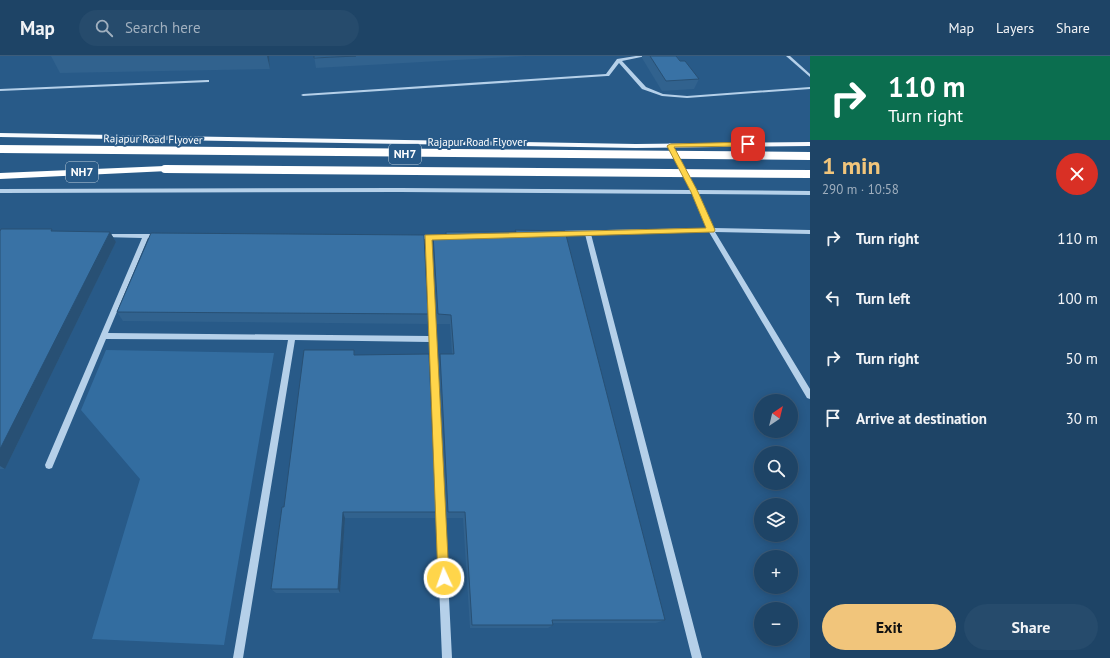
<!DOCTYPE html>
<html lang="en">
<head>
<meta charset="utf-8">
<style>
	:root { --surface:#1e4466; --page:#264b6c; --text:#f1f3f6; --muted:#a1b0bf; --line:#3c5c7a; --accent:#f1c57b }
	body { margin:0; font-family:"PT Sans",sans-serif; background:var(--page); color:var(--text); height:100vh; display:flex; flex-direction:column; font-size:15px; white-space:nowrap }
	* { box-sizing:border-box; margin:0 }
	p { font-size:13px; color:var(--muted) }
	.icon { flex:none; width:22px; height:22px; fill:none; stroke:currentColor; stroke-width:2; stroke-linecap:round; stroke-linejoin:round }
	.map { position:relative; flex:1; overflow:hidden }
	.sheet { display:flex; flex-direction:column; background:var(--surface); width:300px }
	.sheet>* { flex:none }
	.guide { background:#0b6e4f; color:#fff; overflow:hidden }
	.needle { width:26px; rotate:35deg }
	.tools { position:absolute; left:754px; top:338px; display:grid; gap:8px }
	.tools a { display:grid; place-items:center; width:44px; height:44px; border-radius:50%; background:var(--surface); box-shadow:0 2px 10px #0003,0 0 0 1px var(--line); font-size:20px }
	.pin { position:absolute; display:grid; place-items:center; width:34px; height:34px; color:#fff; margin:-17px; border-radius:8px; box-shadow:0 2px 6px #0006 }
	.me { position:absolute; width:44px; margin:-22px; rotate:357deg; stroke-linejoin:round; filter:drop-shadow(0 0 3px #0008) }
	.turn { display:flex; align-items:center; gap:14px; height:84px; padding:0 12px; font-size:18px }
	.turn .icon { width:52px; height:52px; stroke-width:2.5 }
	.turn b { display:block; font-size:28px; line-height:34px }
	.round { display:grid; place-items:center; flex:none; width:42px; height:42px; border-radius:21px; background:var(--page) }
	.summary { display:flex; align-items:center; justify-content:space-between; height:68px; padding:0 12px }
	h1 { font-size:24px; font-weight:600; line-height:30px; color:var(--accent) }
	.primary-button { display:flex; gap:8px; margin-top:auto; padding:8px 12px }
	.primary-button a { flex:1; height:46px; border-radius:24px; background:var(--accent); color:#111; font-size:16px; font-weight:600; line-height:46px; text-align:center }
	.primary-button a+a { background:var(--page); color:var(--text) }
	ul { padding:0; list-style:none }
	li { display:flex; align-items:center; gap:12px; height:60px; padding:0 12px }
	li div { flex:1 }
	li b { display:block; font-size:15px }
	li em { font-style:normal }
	header { display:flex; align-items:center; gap:24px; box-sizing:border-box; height:56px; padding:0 20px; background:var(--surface); border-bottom:1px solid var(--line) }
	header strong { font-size:19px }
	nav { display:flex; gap:22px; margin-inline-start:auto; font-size:14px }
	.search { width:280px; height:36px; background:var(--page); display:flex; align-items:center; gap:10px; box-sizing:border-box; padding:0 14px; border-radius:22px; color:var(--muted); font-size:15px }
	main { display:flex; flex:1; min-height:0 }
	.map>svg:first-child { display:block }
</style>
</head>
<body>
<header>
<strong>Map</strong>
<div class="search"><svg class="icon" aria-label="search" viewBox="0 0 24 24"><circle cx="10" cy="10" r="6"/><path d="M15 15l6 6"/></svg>Search here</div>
<nav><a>Map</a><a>Layers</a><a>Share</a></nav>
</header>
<main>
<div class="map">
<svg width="810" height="602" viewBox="0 0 810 602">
	<rect width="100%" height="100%" fill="#285a88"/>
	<polygon fill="#336da0" points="106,294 274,297 224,589 92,583 140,423 81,354"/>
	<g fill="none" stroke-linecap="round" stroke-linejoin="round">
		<g fill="#b5d0e9" fill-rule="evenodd">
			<polygon points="636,0 646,0 622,5 646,31 663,38 687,40 810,31 810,33 687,42 662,40 642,33 619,7 609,20 607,20 303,40 301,39 303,38 606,18 617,3"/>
			<polygon points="786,0 790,0 810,18 810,21"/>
			<polygon points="207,24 209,24 209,26 0,35 0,33"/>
			<polygon points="670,87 673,89 696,134 810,135 810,139 698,138 713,172 810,174 810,178 715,176 810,333 810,343 807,342 709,176 591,178 702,602 692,602 585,178 556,179 553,177 556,175 707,172 692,138 400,136 0,137 0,133 400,132 690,134 667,89"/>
			<polygon points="104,178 158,178 161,180 158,182 148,182 108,277 429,280 425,183 416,183 413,181 416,179 444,180 445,181 442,183 431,183 452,602 442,602 429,286 295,284 243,602 233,602 288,284 106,283 52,412 49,413 46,412 45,409 142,182 102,181 101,180"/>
		</g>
		<polygon fill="#f7fafe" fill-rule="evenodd" points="0,77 636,88 810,86 810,90 636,92 0,81"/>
		<polygon fill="#fff" fill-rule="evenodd" points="165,110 170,113 168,115 0,123 0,117"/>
		<g stroke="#fff" stroke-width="8">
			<polyline points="0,93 810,100"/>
			<polyline points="165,113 810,118"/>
		</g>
	</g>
	<g fill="#31628e">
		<polygon points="51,0 269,0 270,13 60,17"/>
		<polygon points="314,0 526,0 316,12"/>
		<polygon points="642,0 676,0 699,23 694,33 662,35 642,2"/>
		<polygon points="515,174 665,564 656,567 553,567 553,569 548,572 470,572 463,462 446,462 439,307 440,298 452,298 450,268 437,268 433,189 433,179 446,179 446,176 515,176"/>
		<polygon points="0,175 53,175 110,176 116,186 5,413 0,413"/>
		<polygon points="117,256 428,258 427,268 123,265"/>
		<polygon points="354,294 355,299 436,456 435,462 345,462 340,537 276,537 271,533 284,451"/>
	</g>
	<g fill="#285074">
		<polygon points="267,0 269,0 270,13"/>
		<polygon points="110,176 116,186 5,413 0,410 0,393"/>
		<polygon points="343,456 345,462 340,537 338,533"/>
	</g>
	<g fill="#3972a5" stroke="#285074">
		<polygon points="314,0 356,0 314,2"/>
		<polygon points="650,0 676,0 680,5 685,5 699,23 666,25"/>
		<polygon points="1,173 52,173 51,175 110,176 0,393 0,175"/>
		<polygon points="515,174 565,175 665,564 552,564 553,569 472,569 465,456 448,456 440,298 454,298 451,259 438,258 433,179 446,179 446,176 516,176"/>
		<polygon points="151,177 424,179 428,258 117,256"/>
		<polygon points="304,294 354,294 354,299 429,298 436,456 343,456 338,533 271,533 282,451 284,451"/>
	</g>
	<polygon fill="#ffd54a" stroke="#a68a30" points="748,86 751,88 750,90 674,91 698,136 715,174 714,176 432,184 449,522 448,526 444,528 439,526 438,522 425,179 706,172 691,136 667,90 670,88"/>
	<g text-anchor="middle" stroke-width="4" stroke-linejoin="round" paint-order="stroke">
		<g font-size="11" fill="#fff" stroke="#285a88">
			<text transform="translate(153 83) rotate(1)" y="4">Rajapur Road Flyover</text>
			<text x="477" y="90">Rajapur Road Flyover</text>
		</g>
		<g fill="#285a88" stroke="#becedb" stroke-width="1">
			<rect x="389" y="88" width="32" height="20" rx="3"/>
			<rect x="66" y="106" width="32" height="20" rx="3"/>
		</g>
		<g font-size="12" font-weight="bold" fill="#fff">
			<text x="405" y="102">NH7</text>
			<text x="82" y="120">NH7</text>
		</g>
	</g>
</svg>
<div class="tools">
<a><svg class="needle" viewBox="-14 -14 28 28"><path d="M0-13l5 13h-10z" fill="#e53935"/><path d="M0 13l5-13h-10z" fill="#a1b0bf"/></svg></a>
<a><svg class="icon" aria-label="search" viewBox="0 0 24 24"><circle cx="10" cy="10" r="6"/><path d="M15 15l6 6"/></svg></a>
<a><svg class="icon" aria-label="layers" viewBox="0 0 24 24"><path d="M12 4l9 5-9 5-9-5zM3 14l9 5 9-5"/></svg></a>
<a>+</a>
<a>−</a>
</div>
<div class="pin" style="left:748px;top:88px;background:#d93025"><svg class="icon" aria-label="arrive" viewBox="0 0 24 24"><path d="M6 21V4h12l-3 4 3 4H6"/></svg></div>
<svg class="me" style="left:444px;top:522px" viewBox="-20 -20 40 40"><circle r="17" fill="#ffd54a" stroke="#fff" stroke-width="3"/><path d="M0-11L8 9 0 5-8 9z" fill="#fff"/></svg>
</div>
<section class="sheet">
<div class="guide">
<div class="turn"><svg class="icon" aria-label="right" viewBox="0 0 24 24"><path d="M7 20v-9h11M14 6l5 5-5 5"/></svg><div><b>110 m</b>Turn right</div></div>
</div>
<div class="summary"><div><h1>1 min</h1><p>290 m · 10:58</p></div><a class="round" style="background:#d93025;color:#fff"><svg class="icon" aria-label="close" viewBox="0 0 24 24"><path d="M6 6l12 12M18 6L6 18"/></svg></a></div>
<ul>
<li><svg class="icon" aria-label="right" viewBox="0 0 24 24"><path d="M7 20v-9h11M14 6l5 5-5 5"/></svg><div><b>Turn right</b></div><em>110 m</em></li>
<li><svg class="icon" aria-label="left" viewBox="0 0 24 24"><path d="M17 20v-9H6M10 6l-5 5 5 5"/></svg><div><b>Turn left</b></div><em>100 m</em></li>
<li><svg class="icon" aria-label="right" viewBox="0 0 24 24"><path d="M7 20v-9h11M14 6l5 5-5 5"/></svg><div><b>Turn right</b></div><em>50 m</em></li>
<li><svg class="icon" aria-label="arrive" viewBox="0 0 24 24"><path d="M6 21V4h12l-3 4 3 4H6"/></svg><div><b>Arrive at destination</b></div><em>30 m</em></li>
</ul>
<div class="primary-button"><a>Exit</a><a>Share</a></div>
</section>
</main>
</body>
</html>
